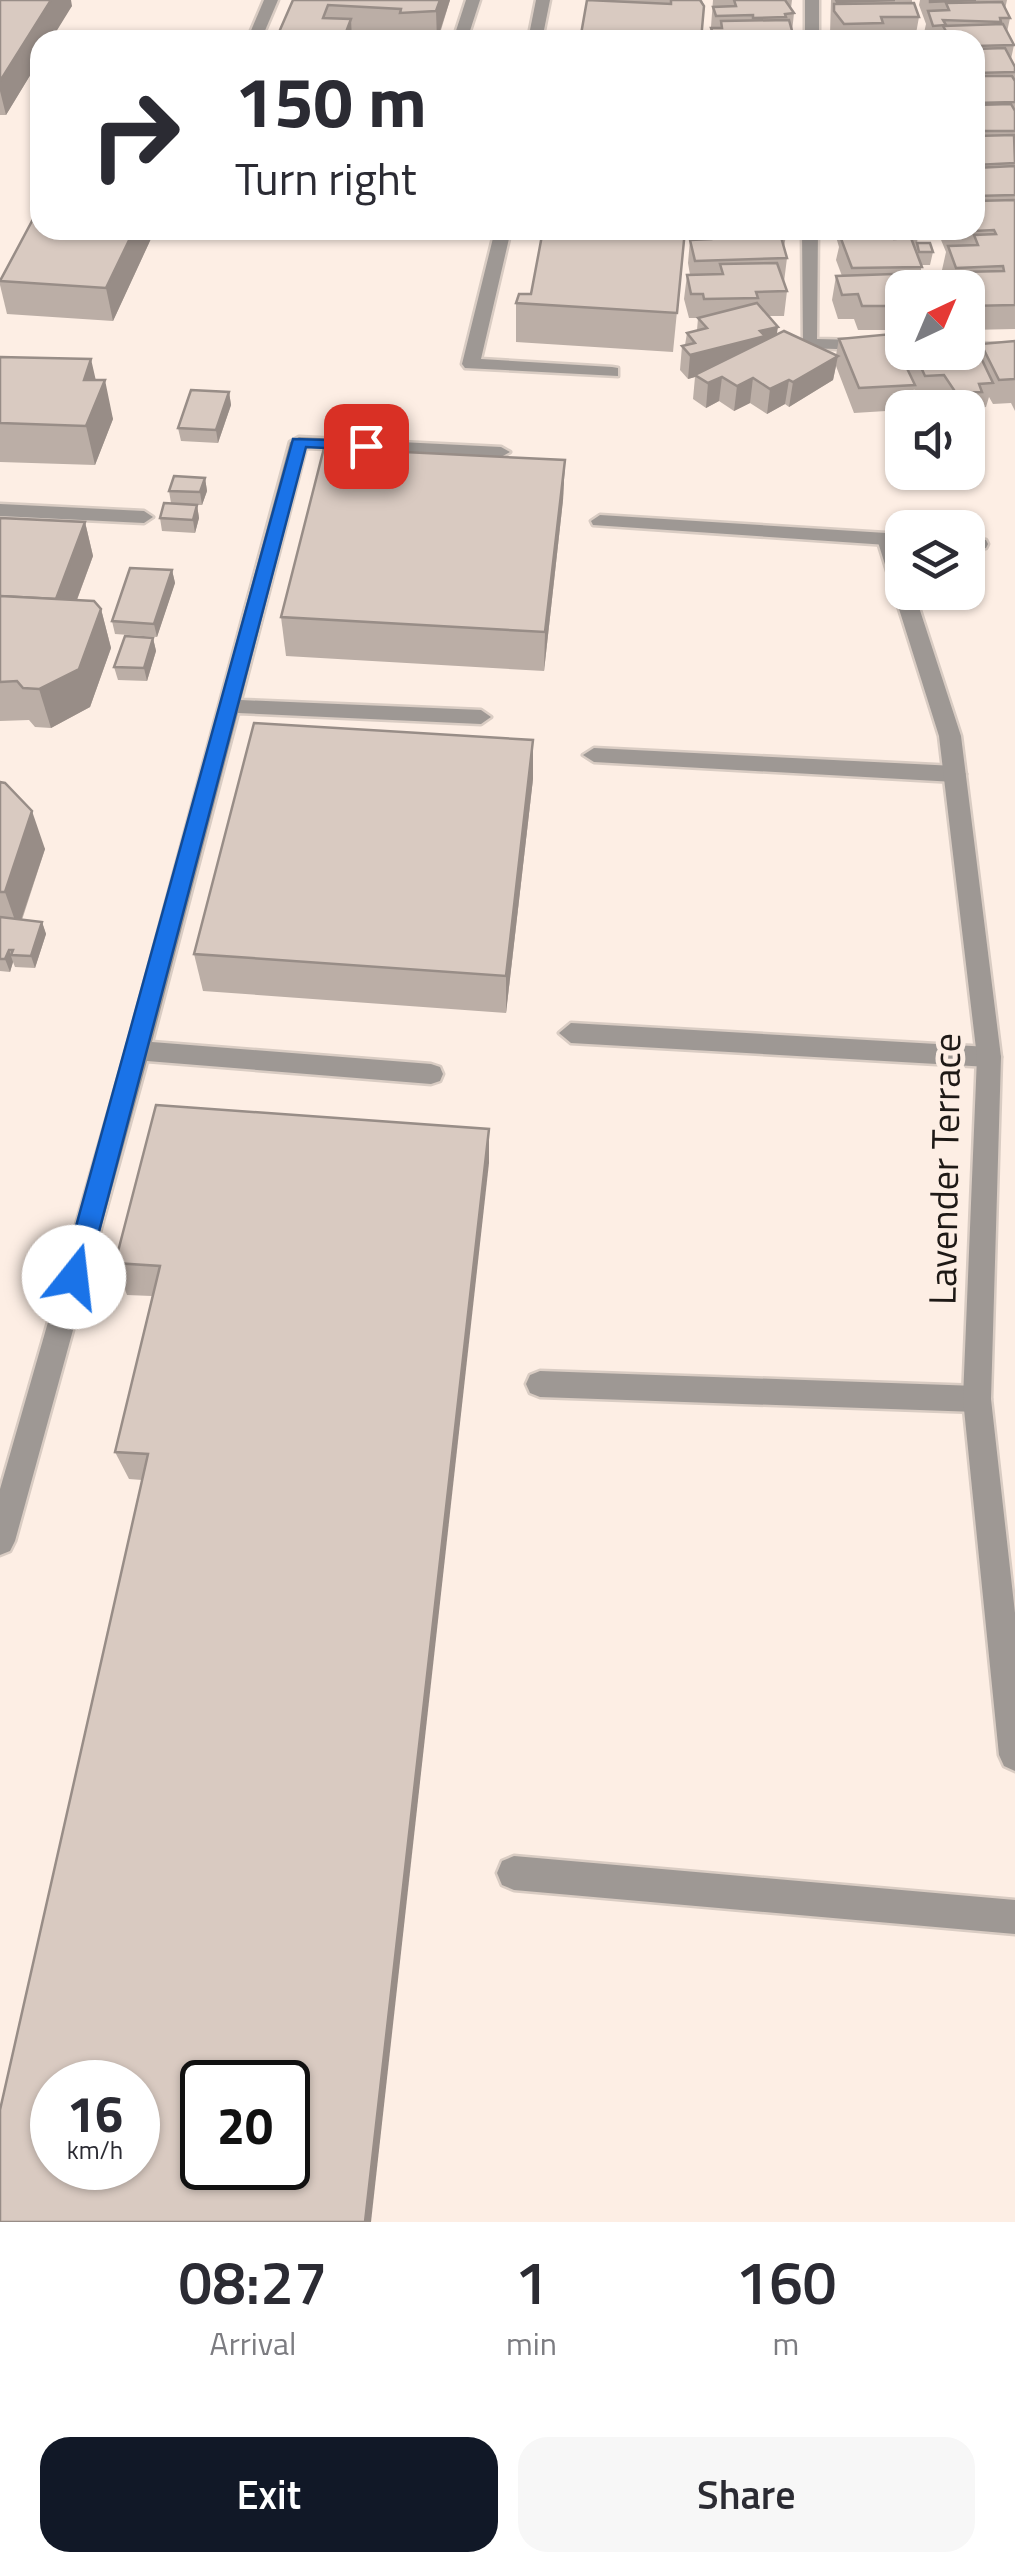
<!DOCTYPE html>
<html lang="en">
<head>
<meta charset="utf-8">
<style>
	:root { --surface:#fff; --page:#f7f7f7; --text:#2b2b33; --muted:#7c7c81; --accent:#111827 }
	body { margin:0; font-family:"Titillium Web",sans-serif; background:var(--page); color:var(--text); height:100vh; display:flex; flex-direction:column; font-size:38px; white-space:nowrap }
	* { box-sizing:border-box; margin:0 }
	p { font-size:32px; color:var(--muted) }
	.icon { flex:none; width:55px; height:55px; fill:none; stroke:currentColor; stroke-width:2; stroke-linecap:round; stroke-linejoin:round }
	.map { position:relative; height:2222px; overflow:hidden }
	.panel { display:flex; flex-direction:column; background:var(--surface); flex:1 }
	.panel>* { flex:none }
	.guide { position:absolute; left:30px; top:30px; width:955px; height:210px; border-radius:30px; box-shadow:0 2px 8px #0004; background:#fff; color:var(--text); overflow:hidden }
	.needle { width:65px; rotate:44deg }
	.tools { position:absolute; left:885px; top:270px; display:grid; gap:20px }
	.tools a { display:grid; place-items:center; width:100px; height:100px; border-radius:20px; background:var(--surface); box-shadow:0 2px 8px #0004; font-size:50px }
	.speed { position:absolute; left:30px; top:2060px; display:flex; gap:20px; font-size:50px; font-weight:700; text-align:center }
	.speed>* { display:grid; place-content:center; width:130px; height:130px; border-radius:50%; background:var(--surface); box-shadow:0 2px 8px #0004; line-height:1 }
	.speed small { font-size:25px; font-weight:400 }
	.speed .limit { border:5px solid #111; border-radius:15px; background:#fff; color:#111 }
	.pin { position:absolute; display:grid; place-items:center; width:85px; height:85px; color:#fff; margin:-42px; border-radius:20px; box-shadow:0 5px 15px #0006 }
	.me { position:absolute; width:110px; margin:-55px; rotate:16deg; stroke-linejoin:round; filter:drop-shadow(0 0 8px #0008) }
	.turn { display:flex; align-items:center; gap:35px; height:210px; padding:0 40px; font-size:45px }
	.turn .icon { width:130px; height:130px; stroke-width:2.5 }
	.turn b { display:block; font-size:70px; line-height:85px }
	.eta { display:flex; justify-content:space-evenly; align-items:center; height:170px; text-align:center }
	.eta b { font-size:60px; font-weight:600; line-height:70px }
	.button { display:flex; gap:20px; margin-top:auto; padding:20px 40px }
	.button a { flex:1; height:115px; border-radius:30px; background:var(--accent); color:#fff; font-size:40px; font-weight:600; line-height:115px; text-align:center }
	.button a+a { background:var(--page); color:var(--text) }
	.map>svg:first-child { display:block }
</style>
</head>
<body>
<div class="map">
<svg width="1015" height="2222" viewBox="0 0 1015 2222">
	<rect width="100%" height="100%" fill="#fdeee4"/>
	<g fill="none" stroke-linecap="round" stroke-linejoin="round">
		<defs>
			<g id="lane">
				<polygon points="264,0 278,0 261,40 247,40"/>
				<polygon points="466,0 480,0 467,40 453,40"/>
				<polygon points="536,0 550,0 542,40 528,40"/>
				<rect x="805" y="0" width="14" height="40"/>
				<polygon points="495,230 511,230 481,359 612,367 618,368 618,376 465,368 462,364"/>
				<polygon points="802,230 818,230 817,339 902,341 902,351 803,348"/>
				<polygon points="968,343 1015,344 1015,354 968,353"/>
				<polygon points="299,437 501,447 510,452 501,457 306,448 241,700 481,710 491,717 481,724 238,713 152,1042 431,1064 440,1067 443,1074 440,1081 431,1084 147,1061 15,1541 10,1551 0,1555 0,1489 126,1051 290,442"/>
				<polygon points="0,504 144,511 153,517 144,523 0,516"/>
				<polygon points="600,515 902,534 902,546 593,525 591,521"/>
				<polygon points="968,538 986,540 988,544 986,548 968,550"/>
				<polygon points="594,748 955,766 966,774 955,782 594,762 583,755"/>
				<polygon points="571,1023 989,1047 998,1050 1001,1057 998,1064 989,1067 571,1043 559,1033"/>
				<polygon points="540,1371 977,1386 987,1390 991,1399 987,1408 977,1412 540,1397 530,1393 526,1384 530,1375"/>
				<polygon points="514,1856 1015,1900 1015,1934 514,1890 502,1885 497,1873 502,1861"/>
			</g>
			<polygon id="street" points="886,533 895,539 902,561 902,592 914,592 961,736 1001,1057 991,1399 1015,1613 1015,1771 1004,1766 999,1755 963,1399 977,1057 939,736 877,539"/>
		</defs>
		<use href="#lane" stroke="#d9ccc3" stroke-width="5"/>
		<use href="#street" stroke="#d9ccc3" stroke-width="5"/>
		<use href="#lane" fill="#9e9894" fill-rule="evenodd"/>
		<use href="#street" fill="#9e9894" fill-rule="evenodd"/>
	</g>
	<g fill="#bbaea6">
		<polygon points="0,0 72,6 40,40 40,59 6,115 0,115"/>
		<polygon points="293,0 450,0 438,40 401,40 352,37 352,40 276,40"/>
		<polygon points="587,0 702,0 704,6"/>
		<polygon points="713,0 792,0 791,8 794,13 792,32 793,40 710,40"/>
		<polygon points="831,0 912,0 912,4 919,17 915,39 836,40 830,34"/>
		<polygon points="920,0 1007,0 1005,9 1010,18 1007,32 1014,45 1011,59 1015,67 1015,329 968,330 968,288 929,288 931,277 941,284 948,283 942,270 946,252 939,235 940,230 975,230 975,40 926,40 924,33 926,24 919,5"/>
		<polygon points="155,230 113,321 7,314 0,285 0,279"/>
		<polygon points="685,230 673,352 516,342 516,303 531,294"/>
		<polygon points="693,230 787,230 784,247 787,258 784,282 787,291 784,316 768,316 777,335 836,355 839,339 902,352 979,352 981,344 1015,341 1015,411 1011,403 993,404 989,397 986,407 978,408 976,416 968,417 968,408 943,408 938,399 919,400 914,389 910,408 902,408 902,410 854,413 836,366 833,380 789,407 785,404 767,414 750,403 734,411 719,401 706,408 693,399 695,377 688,379 680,370 682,346 685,345 687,333 697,330 698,318 689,318 684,299 687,275 690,275 688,263 690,240 695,239"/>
		<polygon points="834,230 919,230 917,243 933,252 930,265 921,265 921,273 902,288 902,330 858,330 854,319 838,319 832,300 836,276 842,276 836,260 839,247"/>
		<polygon points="0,357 96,380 113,419 95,465 0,462"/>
		<polygon points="229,392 231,405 218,443 181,441 178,428"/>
		<polygon points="565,460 563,500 544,671 286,656 281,617"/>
		<polygon points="205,478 207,491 202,505 197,505 199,518 195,533 162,531 160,518 171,503 169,491"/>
		<polygon points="0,518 85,522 93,556 77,600 101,609 111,648 90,707 51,728 35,727 29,720 0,721"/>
		<polygon points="172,570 175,583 157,637 115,634 112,621"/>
		<polygon points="153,638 156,651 147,681 118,680 114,667"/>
		<polygon points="533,779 506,1013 203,991 194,954"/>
		<polygon points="0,782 45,849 22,920 42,922 46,934 35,968 15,967 13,962 10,972 0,971"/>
		<polygon points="489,1129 489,1163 142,1480 129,1479 115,1452 152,1296 127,1295 115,1263"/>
	</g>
	<g fill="#988d87">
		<polygon points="51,0 71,0 72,6 51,40 40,40 40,59 6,115 0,91 0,81"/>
		<polygon points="440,0 450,0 437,40 436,11"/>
		<polygon points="351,19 352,40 343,40"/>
		<polygon points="134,230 155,230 113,321 106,288"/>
		<polygon points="778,327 774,351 695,375 695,377 688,379 690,355 760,331"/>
		<polygon points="838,356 833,380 789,407 793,382"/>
		<polygon points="91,359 99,394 105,380 113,419 95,465 86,426 84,380"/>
		<polygon points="722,377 719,401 706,408 708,383"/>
		<polygon points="753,378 750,403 734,411 737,386"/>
		<polygon points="789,380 785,404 767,414 770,389"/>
		<polygon points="229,392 231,405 218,443 216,430"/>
		<polygon points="565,460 563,500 544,671 545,632"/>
		<polygon points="205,478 207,491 202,505 200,492"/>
		<polygon points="197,505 199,518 195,533 193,520"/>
		<polygon points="85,522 93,556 63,637 54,604"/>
		<polygon points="172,570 175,583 157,637 154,624"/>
		<polygon points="101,609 111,648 90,707 51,728 39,689"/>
		<polygon points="153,638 156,651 147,681 144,668"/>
		<polygon points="533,740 533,779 506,1013 506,976"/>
		<polygon points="32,811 45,849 18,929 5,892"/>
		<polygon points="42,922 46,934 35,968 31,956"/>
		<polygon points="9,950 13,962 10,972 5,959"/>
		<polygon points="489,1129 489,1163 371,2222 365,2222"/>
	</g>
	<g fill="#d9cac1" stroke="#988d87" stroke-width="2.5" fill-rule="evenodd">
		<polygon points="0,0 51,0 0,81"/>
		<polygon points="293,0 440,0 436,11 400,13 401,9 328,5 323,18 351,19 343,40 276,39"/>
		<polygon points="587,0 671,4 671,0 700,0 704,6 701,40 580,40"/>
		<polygon points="734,0 785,0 794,13 785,14 786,17 753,18 753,15 716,16 713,7 736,6"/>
		<polygon points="836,0 895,0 837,2"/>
		<polygon points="930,0 976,0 930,2"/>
		<polygon points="1002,2 1010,18 1000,18 1001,22 943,20 946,25 933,26 928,11 949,10 946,3"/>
		<polygon points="914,3 919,17 881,17 883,23 844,24 834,11 834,4"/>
		<polygon points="789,20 794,38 715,40 711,28 722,28 721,21"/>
		<polygon points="1003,24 1014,45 975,46 975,40 938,40 935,33 947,33 943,26"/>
		<polygon points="1005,48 1015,67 1015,72 975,73 975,49"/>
		<polygon points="975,76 1012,76 1015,81 1015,102 975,103"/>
		<polygon points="1011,104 1015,111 1015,131 975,131 975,105"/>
		<polygon points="1014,135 1015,163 975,165 975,136"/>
		<polygon points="1015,166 1015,195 975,196 975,168"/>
		<polygon points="1015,200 1015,305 968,306 968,288 941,288 940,284 965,283 960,272 1004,271 1003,266 956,268 948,246 978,245 974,235 996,234 994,230 953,232 952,230 975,230 975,201"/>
		<polygon points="40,206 40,230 134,230 106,288 0,281"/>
		<polygon points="543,230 685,230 677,313 516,303 519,294 531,294"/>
		<polygon points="709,230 779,230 787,258 695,261 690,240 711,239"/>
		<polygon points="845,230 914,230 845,233"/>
		<polygon points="892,234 894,239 911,238 922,267 852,268 840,236"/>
		<polygon points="917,243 930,243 933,252 919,252"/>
		<polygon points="777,263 787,291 756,292 758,298 704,299 703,294 691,294 687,275 723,274 720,264"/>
		<polygon points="923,273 928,288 902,288 902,306 862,306 858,294 842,295 836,276"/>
		<polygon points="931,277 941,278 939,288 934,288"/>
		<polygon points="757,303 778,327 760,331 765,336 690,355 682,346 695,343 687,333 707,328 698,318"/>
		<polygon points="784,331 838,356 793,382 789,380 770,389 753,378 737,386 722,377 708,383 695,375"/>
		<polygon points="892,334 896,343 902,343 902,352 908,352 911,359 903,360 915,385 859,388 839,339"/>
		<polygon points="968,341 973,341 993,383 979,384 982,392 956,393 944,375 925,376 914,352 968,352"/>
		<polygon points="1015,341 1015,379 999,380 981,344"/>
		<polygon points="0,357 91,359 84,380 105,380 86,426 0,423"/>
		<polygon points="191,390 229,392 216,430 178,428"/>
		<polygon points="324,448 565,460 545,632 281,617"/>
		<polygon points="174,476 205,478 200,492 169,491"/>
		<polygon points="164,503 197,505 193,520 160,518"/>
		<polygon points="0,518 85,522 56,599 0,596"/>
		<polygon points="130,568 172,570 154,624 112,621"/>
		<polygon points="0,596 94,601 101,609 79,669 39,689 23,688 17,681 0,682"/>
		<polygon points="125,636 153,638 144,668 114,667"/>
		<polygon points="254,723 533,740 506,976 194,954"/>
		<polygon points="0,782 5,783 32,811 5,892 0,892"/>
		<polygon points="0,917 42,922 31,956 11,955 13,950 9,950 5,959 0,959"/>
		<path d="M156,1105l333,24 -124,1093h-365v-112l148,-656 -33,-2 45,-186 -45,-3zM52,2082h86v86h-86zM202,2082h86v86h-86z"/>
	</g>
	<polygon fill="#1a73e8" stroke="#114b97" stroke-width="2.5" points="293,439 366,441 375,446 366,450 306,447 87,1277 74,1288 62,1277"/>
	<g text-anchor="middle" stroke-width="10" stroke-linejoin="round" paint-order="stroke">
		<g font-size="38" fill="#1e1916" stroke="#fdeee4">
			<text transform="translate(945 1169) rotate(-89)" y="13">Lavender Terrace</text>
		</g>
	</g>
</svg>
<div class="tools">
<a><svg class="needle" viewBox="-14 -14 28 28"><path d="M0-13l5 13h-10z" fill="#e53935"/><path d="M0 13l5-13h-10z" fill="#7c7c81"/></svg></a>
<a><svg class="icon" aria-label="sound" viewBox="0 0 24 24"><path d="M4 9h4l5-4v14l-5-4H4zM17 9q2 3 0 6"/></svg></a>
<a><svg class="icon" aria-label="layers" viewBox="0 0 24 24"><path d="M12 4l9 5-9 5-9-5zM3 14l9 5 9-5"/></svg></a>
</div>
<div class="speed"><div>16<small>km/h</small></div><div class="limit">20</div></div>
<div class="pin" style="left:366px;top:446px;background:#d93025"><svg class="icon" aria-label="arrive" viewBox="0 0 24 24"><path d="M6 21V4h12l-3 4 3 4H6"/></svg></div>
<svg class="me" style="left:74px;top:1277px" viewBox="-20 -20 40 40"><circle r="19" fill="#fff"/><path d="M0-13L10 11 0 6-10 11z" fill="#1a73e8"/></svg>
<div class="guide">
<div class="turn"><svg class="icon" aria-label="right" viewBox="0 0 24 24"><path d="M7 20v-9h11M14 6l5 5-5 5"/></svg><div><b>150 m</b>Turn right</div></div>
</div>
</div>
<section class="panel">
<div class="eta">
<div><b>08:27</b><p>Arrival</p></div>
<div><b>1</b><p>min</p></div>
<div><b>160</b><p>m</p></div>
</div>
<div class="button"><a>Exit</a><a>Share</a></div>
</section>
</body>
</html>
